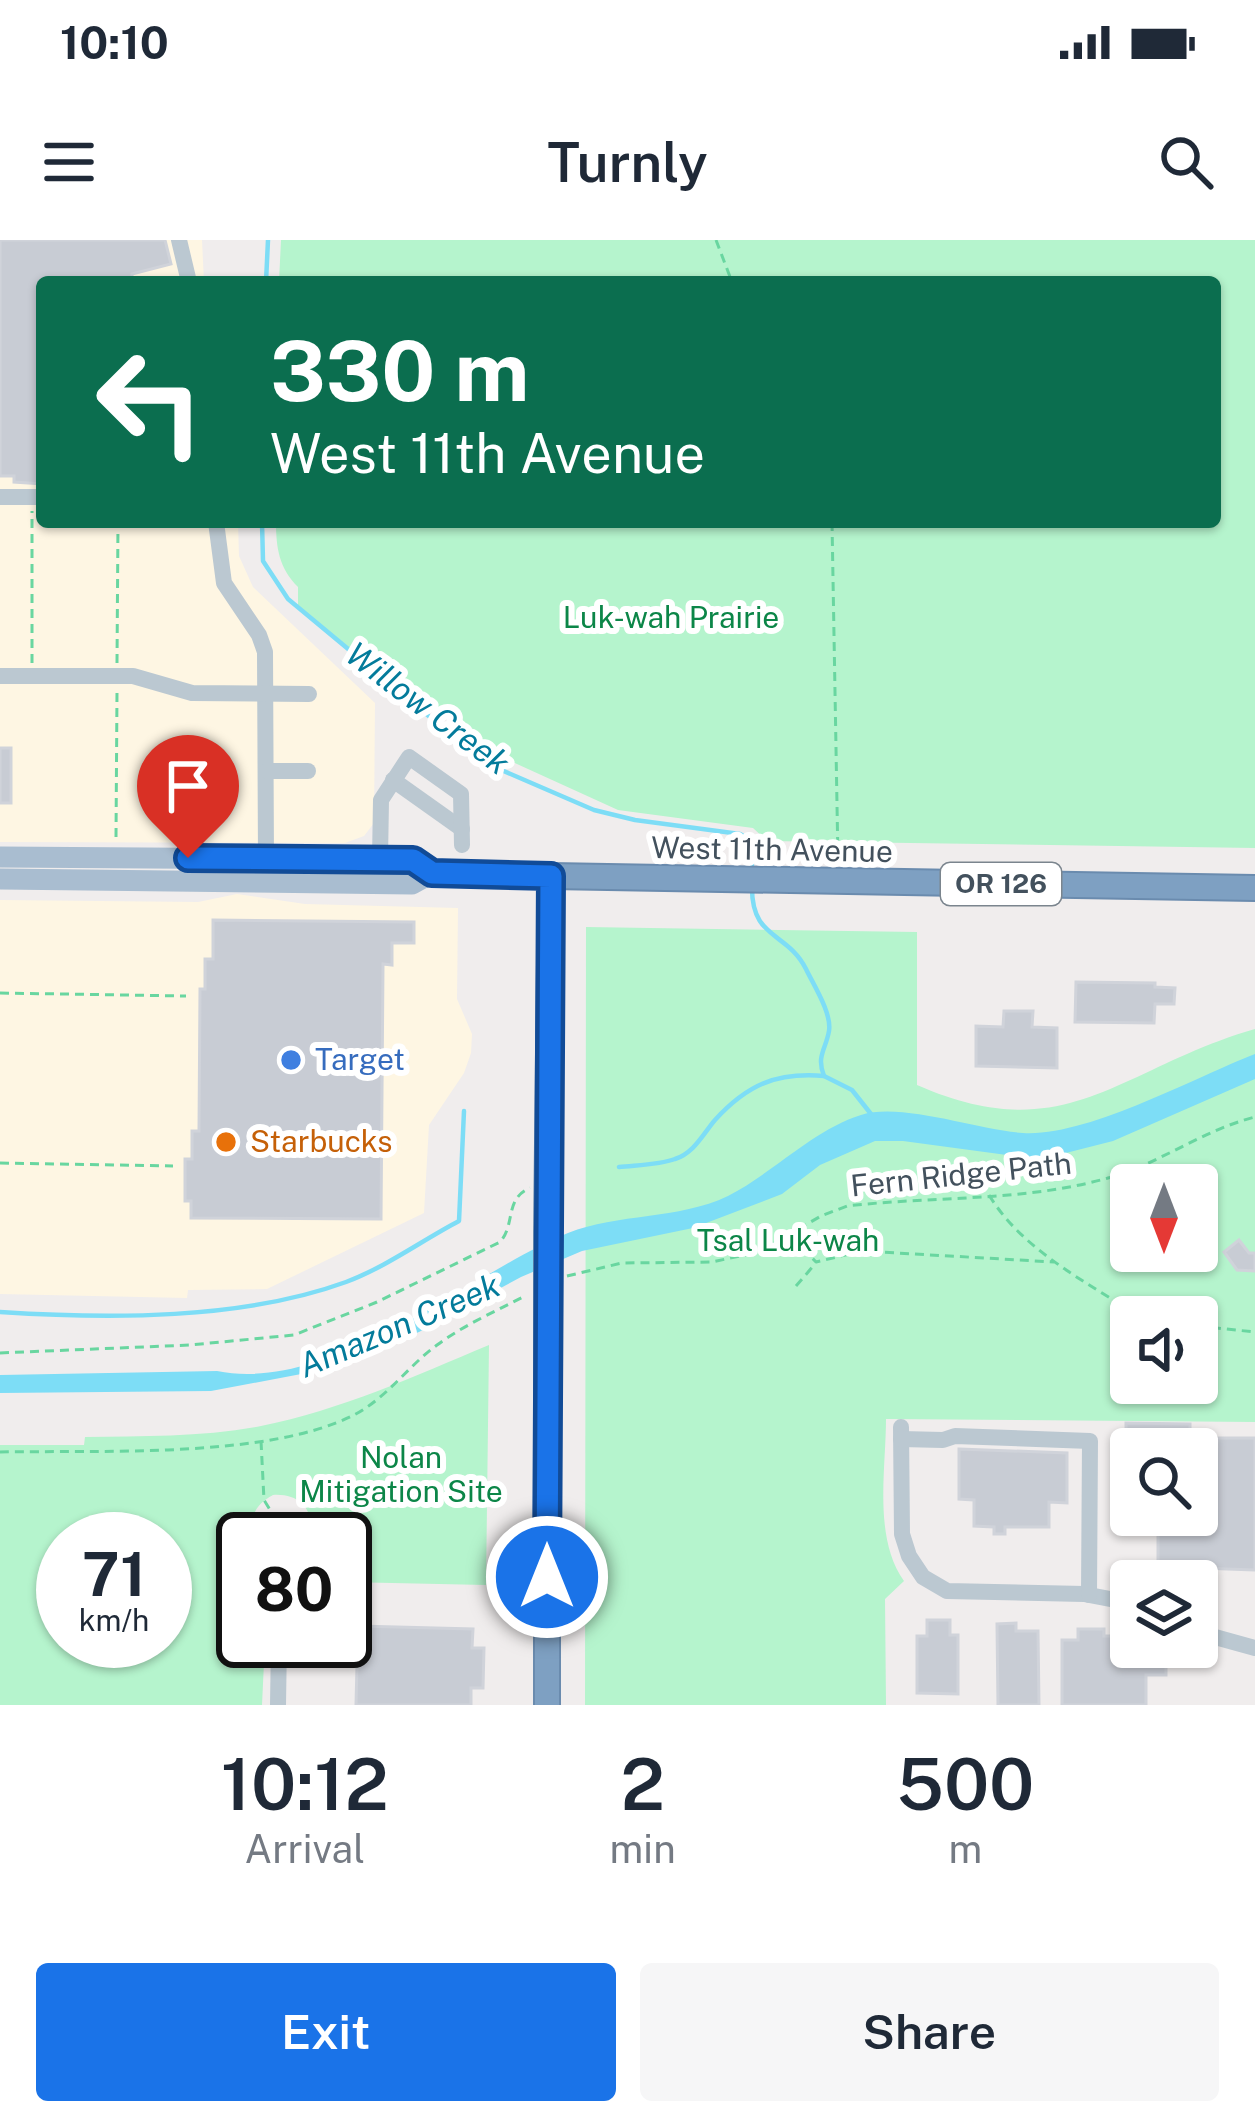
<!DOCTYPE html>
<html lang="en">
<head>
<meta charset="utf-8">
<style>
	:root { --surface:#fff; --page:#f6f6f7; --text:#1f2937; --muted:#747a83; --accent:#1a73e8 }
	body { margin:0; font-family:"Public Sans",sans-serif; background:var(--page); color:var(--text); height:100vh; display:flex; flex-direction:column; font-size:45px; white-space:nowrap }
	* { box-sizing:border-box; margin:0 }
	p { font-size:39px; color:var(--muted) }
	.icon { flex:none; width:66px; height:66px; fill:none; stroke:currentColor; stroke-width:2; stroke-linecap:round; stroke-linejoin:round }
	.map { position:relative; height:1465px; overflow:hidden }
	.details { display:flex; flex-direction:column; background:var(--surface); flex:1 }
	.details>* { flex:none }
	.top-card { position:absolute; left:36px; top:36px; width:1185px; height:252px; border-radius:12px; box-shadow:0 3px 9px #0004; background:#0b6e4f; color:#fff; overflow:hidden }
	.needle { width:78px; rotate:180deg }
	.fabs { position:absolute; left:1110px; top:924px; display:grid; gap:24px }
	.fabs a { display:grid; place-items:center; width:108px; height:108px; border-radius:12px; background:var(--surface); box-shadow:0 3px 9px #0004; font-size:60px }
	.speed { position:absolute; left:36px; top:1272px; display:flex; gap:24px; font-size:60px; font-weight:700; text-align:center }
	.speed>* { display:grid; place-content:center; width:156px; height:156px; border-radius:50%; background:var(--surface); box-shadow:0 3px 9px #0004; line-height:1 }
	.speed small { font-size:30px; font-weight:400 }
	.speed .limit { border:6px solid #111; border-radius:18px; background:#fff; color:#111 }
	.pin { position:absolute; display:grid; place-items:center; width:102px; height:102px; color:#fff; margin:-123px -51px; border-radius:50% 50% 50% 0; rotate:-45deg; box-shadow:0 0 12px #0007 }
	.pin .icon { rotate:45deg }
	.me { position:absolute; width:132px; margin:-66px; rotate:0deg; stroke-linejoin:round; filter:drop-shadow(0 0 9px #0008) }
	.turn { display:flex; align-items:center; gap:42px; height:252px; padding:0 36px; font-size:54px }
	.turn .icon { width:156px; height:156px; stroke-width:2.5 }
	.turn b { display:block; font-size:84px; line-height:102px }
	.eta { display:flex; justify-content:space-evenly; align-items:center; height:204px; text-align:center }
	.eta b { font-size:72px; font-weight:600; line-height:84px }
	.action { display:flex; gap:24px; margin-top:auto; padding:24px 36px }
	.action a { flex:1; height:138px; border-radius:12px; background:var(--accent); color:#fff; font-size:48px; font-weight:600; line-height:138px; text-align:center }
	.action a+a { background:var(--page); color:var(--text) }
	.status { display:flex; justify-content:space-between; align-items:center; height:84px; padding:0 60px; background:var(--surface); direction:ltr }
	.status svg { height:33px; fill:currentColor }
	header { display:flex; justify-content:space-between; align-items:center; height:156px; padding:0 36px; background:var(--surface); font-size:54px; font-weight:600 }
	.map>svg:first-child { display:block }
</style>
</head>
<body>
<div class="status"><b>10:10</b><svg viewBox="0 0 49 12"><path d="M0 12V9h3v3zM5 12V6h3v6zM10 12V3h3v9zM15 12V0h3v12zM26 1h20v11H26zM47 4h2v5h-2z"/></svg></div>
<header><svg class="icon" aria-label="menu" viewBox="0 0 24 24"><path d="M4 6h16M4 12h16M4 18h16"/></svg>Turnly<svg class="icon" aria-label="search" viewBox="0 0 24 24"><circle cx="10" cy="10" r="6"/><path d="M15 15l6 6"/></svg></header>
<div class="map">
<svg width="1255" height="1465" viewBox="0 0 1255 1465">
	<rect width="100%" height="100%" fill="#f0eded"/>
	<g fill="#fef6e3">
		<polygon points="0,0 202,0 204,42 42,42 42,282 238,282 239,316 253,347 375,463 374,583 364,596 345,603 0,602"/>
		<polygon points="237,654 305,664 458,668 457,759 472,794 471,813 464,833 429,885 424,973 267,1049 188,1050 187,1058 0,1054 0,660 198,662"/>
	</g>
	<g fill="#b5f4cd" fill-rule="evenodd">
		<path d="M281,0h974v608l-488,-7 -14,-13 -135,-18 -112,-51 -65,-49h-24l-119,-104v-19c-19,-19 -22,-39 -22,-65h939v-240h-936z"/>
		<path d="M586,687l331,5v153c150,66 202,-17 338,-56v393l-369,-3c0,50 -13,119 18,162l-19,18 1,106h-301zM1131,945h66v66h-66zM1131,1077h66v66h-66z"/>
		<path d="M489,1105l-3,240 -141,-3v-43h-37c9,-27 -7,-46 -35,-44 -19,10 -25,24 -17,44h-13v102h22l-3,64h-262v-260h84l1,-8c58,-1 119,0 176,-11 80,-16 154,-50 228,-81zM165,1299v102h-102v-102z"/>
	</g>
	<path fill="#7dddf6" d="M1255,814v25l-142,62 -59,15 -25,2 -126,-17h-28l-55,24 -38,29 -89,34 -111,23 -61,26 -102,55 -102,39 -106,20 -211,2v-18l217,-4c114,23 250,-96 351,-138 50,-20 110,-13 160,-37 45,-23 85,-66 133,-81 41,-13 116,15 162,18 64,4 170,-55 232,-79z"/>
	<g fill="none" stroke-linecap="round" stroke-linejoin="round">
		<g stroke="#7dddf6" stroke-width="4.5">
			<polyline points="266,42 268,0"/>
			<polyline points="262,282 263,321 288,359 454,497 499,529 594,570 635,580 740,594 751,600 752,629"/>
			<path d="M752,646c-1,54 35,45 54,83 7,15 26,44 23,62 -3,18 -13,25 -5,45l28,14 19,24"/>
			<path d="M619,927c17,-2 40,-2 56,-8 19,-6 28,-25 40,-39 32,-35 61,-48 109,-44"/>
			<path d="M0,1072c109,7 242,8 346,-30 40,-15 75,-41 113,-61l5,-110"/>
		</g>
	</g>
	<g fill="#c8ccd4" stroke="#d0d3da" stroke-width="3">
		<polygon points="0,0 165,0 171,24 132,34 132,42 42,42 42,244 14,242 14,236 0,236"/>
		<rect x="0" y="508" width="11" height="55"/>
		<polygon points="213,680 414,682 414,703 392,703 392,725 383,724 381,979 191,978 191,961 185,961 185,919 192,919 192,891 199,891 200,749 205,749 205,719 213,719"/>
		<polygon points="1076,742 1155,743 1155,747 1175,748 1174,764 1155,764 1154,783 1075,782"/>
		<polygon points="1004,771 1033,771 1032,787 1057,788 1057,828 976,826 976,786 1003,787"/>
		<polygon points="1239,1000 1249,1013 1255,1013 1255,1031 1237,1030 1224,1012"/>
		<polygon points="1126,1183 1190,1184 1190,1209 1126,1209"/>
		<polygon points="1217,1198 1255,1198 1255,1330 1199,1328 1199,1337 1188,1337 1188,1341 1148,1341 1148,1326 1158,1326 1158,1275 1197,1275 1197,1256 1216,1256"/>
		<polygon points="959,1209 1067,1213 1067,1263 1049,1262 1049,1287 1005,1287 1005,1294 994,1294 994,1287 974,1286 974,1260 959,1259"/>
		<polygon points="927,1380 950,1380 950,1395 958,1395 958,1454 917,1453 917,1396 927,1396"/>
		<polygon points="1016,1383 1016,1391 1038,1391 1039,1465 998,1465 997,1384"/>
		<polygon points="358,1386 473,1389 472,1408 484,1408 483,1448 471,1448 471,1465 356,1465"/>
		<polygon points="1078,1389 1104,1389 1104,1396 1131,1396 1131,1407 1166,1407 1166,1435 1146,1435 1146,1465 1062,1465 1062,1400 1078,1400"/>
	</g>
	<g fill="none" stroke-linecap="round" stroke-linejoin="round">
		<defs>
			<g id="highway">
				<polyline points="547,993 551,636 1255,648"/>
				<polyline points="547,1053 547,1465"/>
			</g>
		</defs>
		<use href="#highway" stroke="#6a8bae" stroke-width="28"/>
		<g stroke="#69d6a0" stroke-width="3" stroke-dasharray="9 6" stroke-linecap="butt">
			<polyline points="716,0 732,42"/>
			<polyline points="832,282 838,621"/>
			<polyline points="32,423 32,271"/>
			<polyline points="117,423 118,282"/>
			<polyline points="116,597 117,451"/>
			<polyline points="0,753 186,756"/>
			<polyline points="0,923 173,926"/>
			<path d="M989,955c34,56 98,87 151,122"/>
			<polyline points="792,997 816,1022 862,1011 1054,1022"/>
			<path d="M567,1036l55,-13 90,-1 47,-10 62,-36 26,-10c86,-10 177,-4 261,-28 51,-14 95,-48 147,-61"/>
			<polyline points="796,1046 815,1024"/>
			<polyline points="1197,1086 1255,1092"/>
			<path d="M0,1113l190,-8 104,-10 83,-33 123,-60c16,-18 4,-43 30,-54"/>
			<polyline points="261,1201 264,1260 272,1273"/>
			<path d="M0,1212c99,-2 267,7 354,-37 34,-18 53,-48 83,-70 27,-20 59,-34 88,-49"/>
		</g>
		<g stroke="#bbc8d1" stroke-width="16">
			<polyline points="179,0 189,42"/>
			<polyline points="0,257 42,257"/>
			<polyline points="216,282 224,343 259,395 265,412 266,620"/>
			<polyline points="0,436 133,436 192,453 309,454"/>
			<polyline points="267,531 308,531"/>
			<polyline points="393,540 462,589"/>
			<polyline points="380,619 381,560 409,517 461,554 462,605"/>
			<polyline points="901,1187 902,1294 909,1316 923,1337 947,1351 1084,1354 1131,1363"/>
			<polyline points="901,1199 943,1200 955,1196 1090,1201 1089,1355"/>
			<polyline points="280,1299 281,1285"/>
			<polyline points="1197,1392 1255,1408"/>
			<polyline points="278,1465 279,1401"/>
		</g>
		<g stroke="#a9bdd0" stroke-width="21">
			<polyline points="0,617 413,620 432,633"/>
			<polyline points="0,639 412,644 432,633 551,636"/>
		</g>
		<use href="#highway" stroke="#7ea0c2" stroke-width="24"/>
		<defs>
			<polyline id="highway-bridge" points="547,1053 547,993"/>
		</defs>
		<use href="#highway-bridge" stroke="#6a8bae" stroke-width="28" stroke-linecap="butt"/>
		<use href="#highway-bridge" stroke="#7ea0c2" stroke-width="24"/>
	</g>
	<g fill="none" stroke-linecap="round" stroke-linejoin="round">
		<defs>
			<polyline id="route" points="188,618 413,620 432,633 551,636 547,1337"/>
		</defs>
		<use href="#route" stroke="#114b97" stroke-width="30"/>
		<use href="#route" stroke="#1a73e8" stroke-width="21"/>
	</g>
	<circle fill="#3f7fe0" stroke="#fff" stroke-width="4.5" cx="291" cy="820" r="12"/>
	<circle fill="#e8710a" stroke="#fff" stroke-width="4.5" cx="226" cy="902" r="12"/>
	<g text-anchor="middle" stroke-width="12" stroke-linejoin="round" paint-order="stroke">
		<rect fill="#fff" stroke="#7b858e" stroke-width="3" x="941" y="623" width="120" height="42" rx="9"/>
		<g font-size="27" font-weight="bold" fill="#43515d">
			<text x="1001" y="653">OR 126</text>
		</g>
		<g font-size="30" fill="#0c8648" stroke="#fff">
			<text x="671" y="388">Luk-wah Prairie</text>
			<text x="788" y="1011">Tsal Luk-wah</text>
			<text x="401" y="1228">Nolan<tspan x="401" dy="34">Mitigation Site</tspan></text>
		</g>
		<g font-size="30" fill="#43515d" stroke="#fff">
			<text transform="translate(772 610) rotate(1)" y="10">West 11th Avenue</text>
			<text transform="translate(961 935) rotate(-6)" y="10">Fern Ridge Path</text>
		</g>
		<g font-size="30" fill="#366cbe" stroke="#fff" text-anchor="start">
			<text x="315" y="830">Target</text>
		</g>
		<g font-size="30" fill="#c56008" stroke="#fff" text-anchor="start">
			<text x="250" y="912">Starbucks</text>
		</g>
		<g font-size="33" font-style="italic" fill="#037b9b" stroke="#fff">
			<text transform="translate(428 468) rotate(37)" y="12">Willow Creek</text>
			<text transform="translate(399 1085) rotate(-23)" y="12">Amazon Creek</text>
		</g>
	</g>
</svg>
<div class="fabs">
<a><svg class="needle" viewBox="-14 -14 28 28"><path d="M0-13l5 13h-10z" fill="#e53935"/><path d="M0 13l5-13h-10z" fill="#747a83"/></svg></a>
<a><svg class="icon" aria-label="sound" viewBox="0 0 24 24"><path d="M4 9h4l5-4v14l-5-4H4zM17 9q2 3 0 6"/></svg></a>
<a><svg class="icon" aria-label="search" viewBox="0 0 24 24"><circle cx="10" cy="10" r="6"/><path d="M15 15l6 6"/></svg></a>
<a><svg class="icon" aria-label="layers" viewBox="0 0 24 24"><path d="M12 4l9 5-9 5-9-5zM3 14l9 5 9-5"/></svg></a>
</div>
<div class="speed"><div>71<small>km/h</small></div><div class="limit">80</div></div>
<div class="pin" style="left:188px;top:618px;background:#d93025"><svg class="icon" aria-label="arrive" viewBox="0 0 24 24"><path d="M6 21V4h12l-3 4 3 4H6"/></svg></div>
<svg class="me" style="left:547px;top:1337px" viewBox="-20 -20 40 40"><circle r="17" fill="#1a73e8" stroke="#fff" stroke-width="3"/><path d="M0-11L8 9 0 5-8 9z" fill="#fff"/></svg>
<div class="top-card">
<div class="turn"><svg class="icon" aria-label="left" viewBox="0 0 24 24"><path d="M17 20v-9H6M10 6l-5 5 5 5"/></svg><div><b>330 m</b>West 11th Avenue</div></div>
</div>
</div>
<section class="details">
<div class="eta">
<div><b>10:12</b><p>Arrival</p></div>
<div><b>2</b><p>min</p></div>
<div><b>500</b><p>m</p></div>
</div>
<div class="action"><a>Exit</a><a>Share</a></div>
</section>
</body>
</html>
